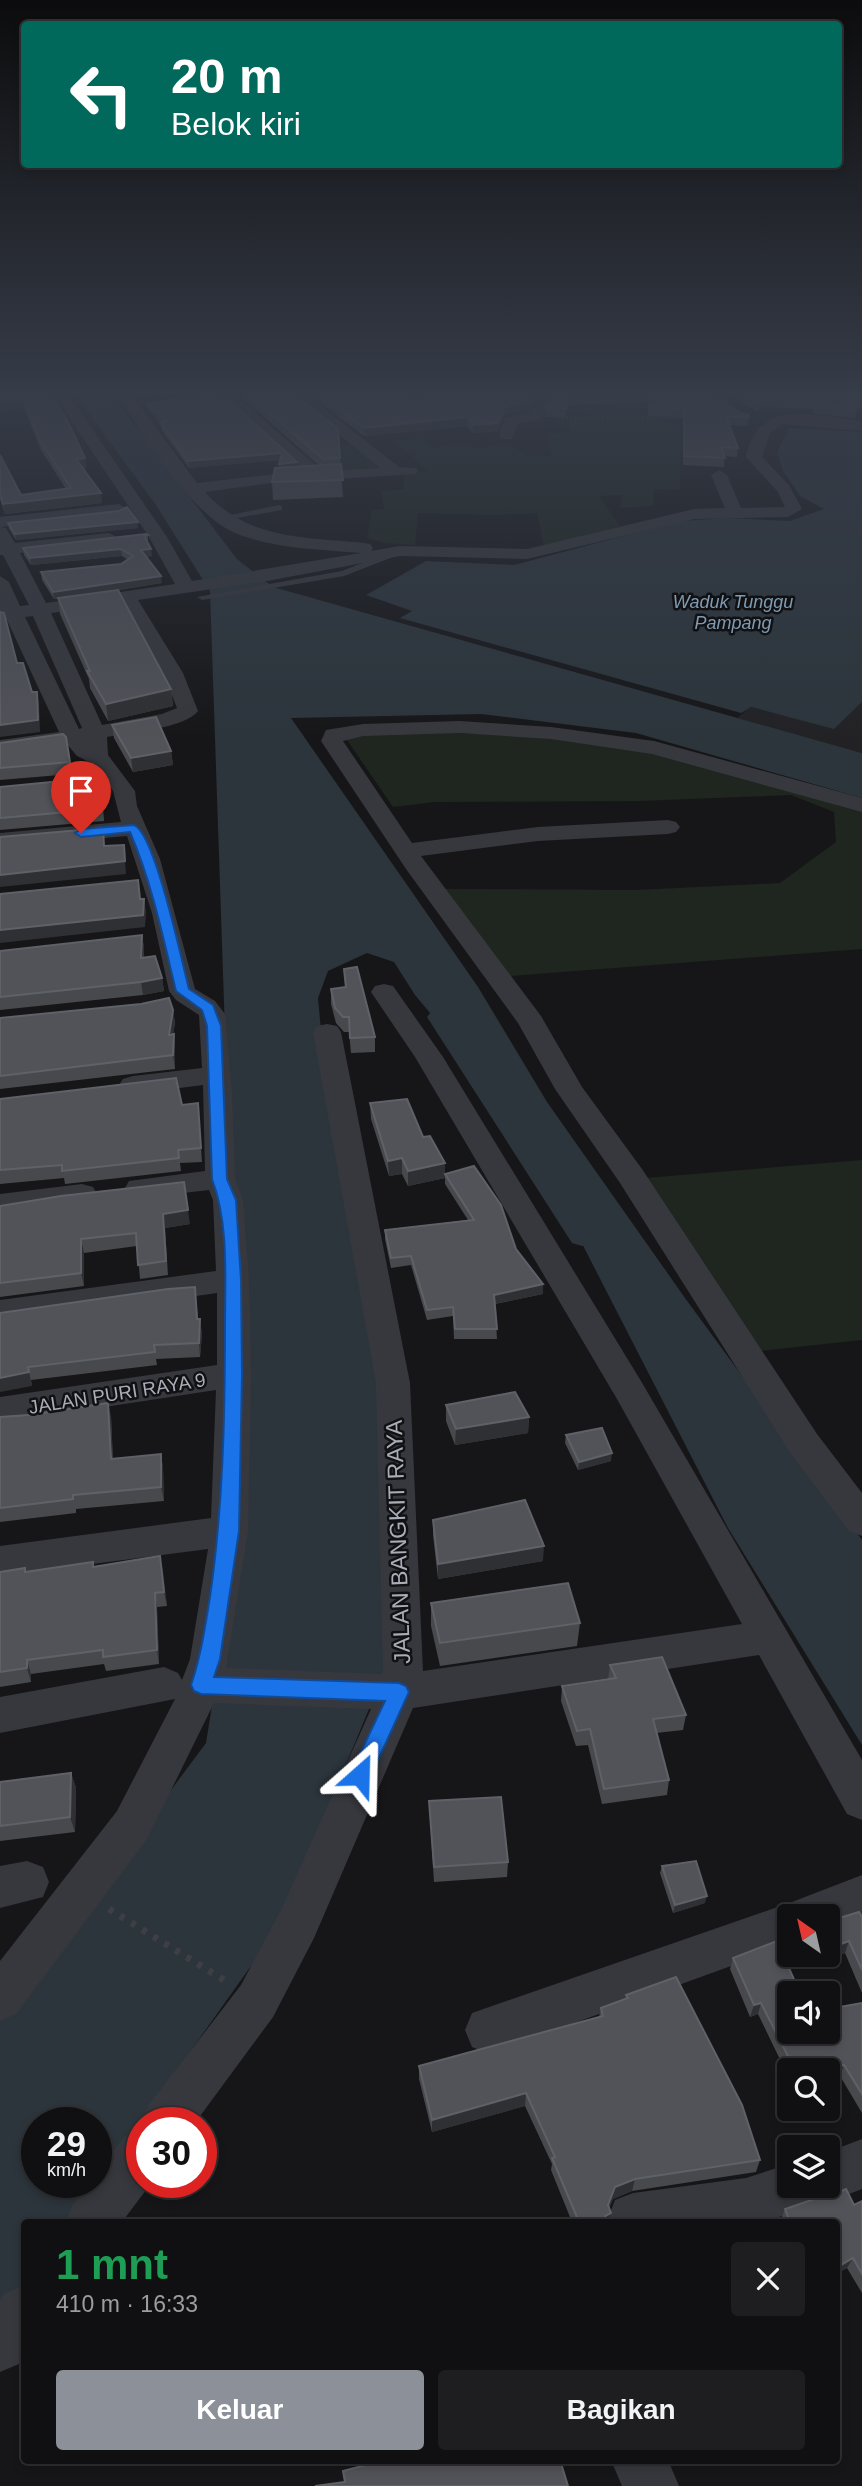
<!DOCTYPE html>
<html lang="id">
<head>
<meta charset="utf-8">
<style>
	:root { --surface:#101012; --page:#1e1e20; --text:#f1f3f6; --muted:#9c9d9f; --line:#303032; --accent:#8c9099 }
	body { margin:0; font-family:Helvetica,sans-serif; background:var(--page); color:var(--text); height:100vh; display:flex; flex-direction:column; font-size:26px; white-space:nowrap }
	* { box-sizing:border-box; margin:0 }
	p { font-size:23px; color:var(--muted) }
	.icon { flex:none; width:38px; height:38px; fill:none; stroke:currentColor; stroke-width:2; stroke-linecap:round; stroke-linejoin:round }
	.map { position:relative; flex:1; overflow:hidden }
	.panel { position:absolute; left:21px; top:2219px; width:819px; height:245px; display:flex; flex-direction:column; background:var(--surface); border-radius:7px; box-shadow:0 4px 10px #0003,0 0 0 2px var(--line) }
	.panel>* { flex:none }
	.hud { position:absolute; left:21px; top:21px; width:821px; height:147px; border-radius:7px; box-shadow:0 4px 10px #0003,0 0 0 2px var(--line); background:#00695c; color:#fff; overflow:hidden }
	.needle { width:46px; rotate:326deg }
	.fabs { position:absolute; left:777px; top:1904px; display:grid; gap:14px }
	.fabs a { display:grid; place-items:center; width:63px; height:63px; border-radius:7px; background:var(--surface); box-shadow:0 4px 10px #0003,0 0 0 2px var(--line); font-size:35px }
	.speed { position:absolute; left:21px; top:2107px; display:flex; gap:14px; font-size:35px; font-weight:700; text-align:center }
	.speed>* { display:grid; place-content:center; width:91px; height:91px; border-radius:50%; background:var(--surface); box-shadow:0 4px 10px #0003,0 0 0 2px var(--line); line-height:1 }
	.speed small { font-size:18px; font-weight:400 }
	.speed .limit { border:10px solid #d22; background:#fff; color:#111 }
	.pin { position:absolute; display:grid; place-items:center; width:60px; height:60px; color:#fff; margin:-72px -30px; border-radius:50% 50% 50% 0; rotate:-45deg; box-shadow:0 0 7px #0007 }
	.pin .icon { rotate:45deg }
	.me { position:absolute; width:77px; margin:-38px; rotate:25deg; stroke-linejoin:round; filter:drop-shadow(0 0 5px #0008) }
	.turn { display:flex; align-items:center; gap:24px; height:147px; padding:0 35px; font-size:32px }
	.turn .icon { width:91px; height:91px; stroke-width:2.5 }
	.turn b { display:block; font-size:49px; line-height:60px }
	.round { display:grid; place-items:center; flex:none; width:74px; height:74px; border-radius:7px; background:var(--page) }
	.headline { display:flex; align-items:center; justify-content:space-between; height:119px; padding:0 35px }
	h1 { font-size:42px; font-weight:800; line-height:52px; color:#1e9e55 }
	.primary-button { display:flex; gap:14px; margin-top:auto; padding:14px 35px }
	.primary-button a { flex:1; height:80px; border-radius:7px; background:var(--accent); color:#fff; font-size:28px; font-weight:800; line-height:80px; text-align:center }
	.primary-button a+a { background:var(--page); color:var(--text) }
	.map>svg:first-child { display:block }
</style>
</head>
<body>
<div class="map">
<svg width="862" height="2486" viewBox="0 0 862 2486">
	<rect width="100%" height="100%" fill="#161618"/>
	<polygon fill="#222225" points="862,702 862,753 737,718 750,707 834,728"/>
	<g fill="#1e261f">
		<path d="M619,393h50l-31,8 5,18 35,5c7,21 1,44 2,66l-26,-1 -1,17 -33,2 2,-13 -23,1 21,30 -76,20 -7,-33 -40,2 -79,-2 -3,32 -30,-2 -18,-5 5,-28 12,-1 -3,-18 23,-2v-14l23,-4 -33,-30 28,-3 10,10 30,-5 19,5 26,-5 21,13 23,1 -3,-22 23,-3 -5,-13 22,-3 -5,-10 40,-1z"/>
		<polygon points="351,444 385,469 316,471 295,451"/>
		<polygon points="368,730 562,737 672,757 862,809 862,949 510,976 445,889 637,890 780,883 836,842 834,812 791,795 640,801 435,802 393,807 345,737"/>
		<polygon points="862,1160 862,1340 750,1352 645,1178"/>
	</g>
	<g fill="#2c353c" fill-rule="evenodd">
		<path d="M74,393h36l127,166 36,28 589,166v45l-226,-65 -155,-19 -190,4 187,269 69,115 138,196 177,242v205l-134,-217 -211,-411 -102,-122 -21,-33 -27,-9 -39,18 -10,27 11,118 75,359 -13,181 -113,272 -209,294h-45v64l-24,34v-300l206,-277 40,-250 -18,-373 -18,-529 -54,-86zM37,2123h59v59h-59z"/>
		<polygon points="789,428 862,432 862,702 834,729 751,707 741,713 400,618 412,611 366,595 426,561 514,565 680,521 726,518 790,521 824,509 800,496 783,471 777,453"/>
	</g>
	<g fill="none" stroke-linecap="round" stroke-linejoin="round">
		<polygon fill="#2c353c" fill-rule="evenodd" points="440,1009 449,1012 592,1229 597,1236 592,1243 582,1246 572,1243 427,1017 431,1012"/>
		<polyline stroke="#3d3f44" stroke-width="2.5" stroke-dasharray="2 2.5" stroke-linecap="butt" points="557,418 688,418"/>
		<polyline stroke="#3d3f44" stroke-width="7" stroke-dasharray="5 8" stroke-linecap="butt" points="109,1909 227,1982"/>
		<g fill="#37383d" fill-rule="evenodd">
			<polygon points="279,505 282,506 282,510 220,521 216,518"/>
			<polygon points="400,548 404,551 403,553 344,576 202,600 197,597 342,571"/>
		</g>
		<g fill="#37383d" fill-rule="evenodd">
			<path d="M53,393h14l100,144 25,44 169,-28c-42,-4 -89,-4 -128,-21 -43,-20 -92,-99 -117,-139h14l67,90 106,-12 -86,-78h16l89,78 58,-3 -92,-75h16l95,74 17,1 2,3 -2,3 -145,9 -66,9c43,48 99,45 159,51l6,1 3,4 -2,3 29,-5 127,3 167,-40 31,-1 -14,-33 8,-5 8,5 14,33 44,-1 -7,-15 -32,-35c13,-62 69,-40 116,-36v10l-80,-7 -12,9 -8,24 27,28 13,24 -14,8 -94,2 -167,40 -127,-3 -133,25 -129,19 45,73 15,38c-12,17 -70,22 -91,26l1,18 27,36 2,15 23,53 35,130 20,12 10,13 7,79 3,86 8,21 6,80 2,95 -3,156 -22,137 156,6 1,-3 -7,-288 -63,-351 4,-6 10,-2 10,2 4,6 69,351 13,288 319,-47 -125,-225 -202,-342 -44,-65 4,-6 9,-2 9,2 50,71 198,324 221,379v60l-15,-6 -88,-159 -346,53 -99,230 -41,79 -78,106h-53v3l-1,-3 7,-17 93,-121 41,-77 89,-199 -157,-6 -67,136 -131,175 -16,7v-60l117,-150 58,-112 -175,34v-36l164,-30 14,6 4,7 8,-21 18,-110 -208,27v-30l211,-28 5,-128 -216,33v-26l217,-32v-72l-217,31v-24l216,-29 -3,-71 -4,-10 -69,8 -11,-3 -4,-7 4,-7 76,-10 -2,-86 -70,9 -10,-3 -4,-6 4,-6 10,-3 69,-8 -3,-53 -23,-15 -7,-9 -17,-78 -25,-77 -127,11v-14l121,-11 -8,-31 -22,-28 -14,-7 -11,-13 -66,9v-12l59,-8 -52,-112 -7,1v-45l9,6 11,24 9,-1 -26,-50h-3v-38l119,-13 8,5 -8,5 -118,13 5,1 9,15 94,-10 9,5 -9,5 -89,10 26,50 129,-19 -26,-47zM121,603l42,70 14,35 -15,6 -60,11 -51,-112zM33,616l49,112 -3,1 -54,-112z"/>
			<polygon points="543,393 557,393 541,419 517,424 512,439 502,439 499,436 505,418 531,412"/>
			<polygon points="459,721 551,727 654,741 862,798 862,812 652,754 551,739 459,733 363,736 343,741 412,843 538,827 668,820 676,822 680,827 676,832 668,834 538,841 421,856 541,1016 582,1087 642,1169 817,1434 862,1493 862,1536 849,1531 791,1454 620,1183 555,1089 518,1023 406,869 321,741 326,730 363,724"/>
			<polygon points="82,1184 93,1187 97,1194 93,1201 0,1214 0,1194"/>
			<polygon points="27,1861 43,1867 49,1882 43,1897 0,1908 0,1866"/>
			<polygon points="862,1875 862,1917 828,1930 828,1916 789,1916 789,1945 489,2054 472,2047 465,2030 472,2013 792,1902"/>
			<polygon points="142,2130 142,2182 152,2182 122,2222 66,2222 73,2204 90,2182 96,2182 96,2174 124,2137"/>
			<polygon points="862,2139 862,2189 828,2202 820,2199 818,2204 764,2222 609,2222 608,2218 615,2200 633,2193 746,2178 789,2164 789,2186 828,2186 828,2152"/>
			<polygon points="24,2286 24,2356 19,2364 0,2372 0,2301 5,2293"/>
			<polygon points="611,2460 668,2460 679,2486 622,2486"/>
		</g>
	</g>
	<g fill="#47494d">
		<polygon points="0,393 51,393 85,458 86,468 83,469 102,503 5,514 0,499 0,455 21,495 66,489 41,450 24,408 0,411"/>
		<polygon points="237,393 293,393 338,429 343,497 273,500 272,482 279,468 280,460 189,468 161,429 160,422 161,422 148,410 147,404 297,467 320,466"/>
		<polygon points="308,393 408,393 414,397 424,397 425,396 421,393 541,393 529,410 504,415 498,431 473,433 467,426 364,436"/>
		<polygon points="555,393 714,393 740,413 749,415 748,426 729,425 738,448 737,457 724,456 724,467 683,465 683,418 648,416 649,402 566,405 566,417 545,417 546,408"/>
		<polygon points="727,393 862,393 862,408 857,408 855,418 814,414 814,409 763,407 758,412"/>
		<polygon points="8,523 138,528 16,540 9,529"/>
		<polygon points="148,535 148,543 152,556 146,557 162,583 118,590 171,689 173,706 108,721 90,688 89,679 60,614 58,599 54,599 42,580 41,572 121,564 128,560 122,556 31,565 24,555 23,548"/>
		<polygon points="112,725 171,751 173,765 133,772 114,738"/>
		<polygon points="66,737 72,774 0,780 0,743"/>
		<polygon points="0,787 94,794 103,806 104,821 0,830"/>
		<polygon points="142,935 144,948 144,957 162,978 164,991 143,995 0,1010 0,952"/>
		<polygon points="344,969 375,1037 375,1052 351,1053 349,1032 344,1032 336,1023 331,1004 331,989 345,987"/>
		<polygon points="173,1010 175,1023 173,1034 175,1047 175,1069 0,1089 0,1018"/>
		<polygon points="0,1099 182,1105 198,1103 202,1162 180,1163 181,1171 65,1184 64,1178 0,1184"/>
		<polygon points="370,1103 423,1137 445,1163 445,1174 516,1249 543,1284 543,1294 495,1304 497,1339 454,1339 453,1316 427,1320 411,1265 391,1268 385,1239 385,1230 468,1220 445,1184 445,1178 408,1186 402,1174 389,1176 371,1119"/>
		<polygon points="0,1206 190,1224 165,1228 168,1275 140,1279 137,1246 84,1253 84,1286 0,1297"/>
		<polygon points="195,1287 198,1319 202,1333 200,1357 156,1359 157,1365 31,1380 32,1386 0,1313"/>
		<polygon points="446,1405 529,1417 528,1433 455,1445 446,1421"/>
		<polygon points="111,1416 113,1459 161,1454 163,1468 164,1501 76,1509 76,1513 0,1522 0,1417"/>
		<polygon points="566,1435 611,1461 578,1470 565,1443"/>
		<polygon points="433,1520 543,1561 438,1579 433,1535"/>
		<polygon points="160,1556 167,1606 157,1607 159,1664 106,1671 104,1664 31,1674 31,1682 0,1687 0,1572 25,1568 26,1572 94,1567"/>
		<polygon points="431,1603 580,1623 577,1646 440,1666 431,1626"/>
		<polygon points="610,1665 686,1715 683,1730 656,1733 669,1780 667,1795 602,1804 588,1745 576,1746 561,1701 562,1686 608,1679"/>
		<polygon points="71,1773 76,1788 75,1832 0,1841 0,1782"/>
		<polygon points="429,1801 508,1862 507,1877 434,1882"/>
		<polygon points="662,1866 705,1903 673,1913 660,1873"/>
		<polygon points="862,1917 862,1993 845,1953 826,1960 823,1955 828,1955 828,1921"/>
		<polygon points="733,1958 789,2032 828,2009 862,2003 862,2113 840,2076 828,2080 828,2070 789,2070 789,2078 758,2014 750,2017 730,1969"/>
		<polygon points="626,1995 760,2160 756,2172 632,2191 613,2199 609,2208 611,2213 609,2222 572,2222 551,2170 552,2164 525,2106 432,2132 419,2079 419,2066 599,2017 601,2008 625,1999"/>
		<polygon points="862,2201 862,2293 847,2268 836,2274 836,2222 782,2222 781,2219 785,2209 854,2205"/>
	</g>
	<g fill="#2f3033">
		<polygon points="137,393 166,393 137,397"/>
		<polygon points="536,393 541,393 529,410 504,415 498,431 473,433 473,425 505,407"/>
		<polygon points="23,399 24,408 0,411 0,401"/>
		<polygon points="764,399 763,407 758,412 759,403"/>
		<polygon points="467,417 467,426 364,436 364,428"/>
		<polygon points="282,453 282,460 189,468 188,461"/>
		<polygon points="85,458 86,468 77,469 76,459"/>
		<polygon points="297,462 297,469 280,471 279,464"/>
		<polygon points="101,493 102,503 5,514 3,504"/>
		<polygon points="138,522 138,528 16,540 15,534"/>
		<polygon points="121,549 122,556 31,565 30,558"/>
		<polygon points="151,549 152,556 142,557 141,550"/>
		<polygon points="161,576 162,583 54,599 53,592"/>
		<polygon points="171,689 173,706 108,721 106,704"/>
		<polygon points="37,692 39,703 40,732 0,737 0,725"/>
		<polygon points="171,751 173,765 133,772 131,758"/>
		<polygon points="124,845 126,874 0,887 0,875"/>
		<polygon points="144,899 146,912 145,927 0,943 0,930"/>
		<polygon points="142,935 144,948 143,971 141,958"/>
		<polygon points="162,978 164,991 143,995 141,982"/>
		<polygon points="173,1010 175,1023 171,1048 169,1035"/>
		<polygon points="174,1034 175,1047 175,1069 173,1055"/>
		<polygon points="402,1158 402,1174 389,1176 388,1161"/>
		<polygon points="445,1163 445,1178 408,1186 408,1171"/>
		<polygon points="188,1210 190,1224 165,1228 168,1275 163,1214"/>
		<polygon points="81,1239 84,1253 84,1286 81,1273"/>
		<polygon points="543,1284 543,1294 494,1304 494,1295"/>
		<polygon points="195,1287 199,1333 200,1319 202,1333 200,1357"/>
		<polygon points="28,1367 32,1386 0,1392 0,1378"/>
		<polygon points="108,1403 111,1416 113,1473 111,1459"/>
		<polygon points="529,1417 528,1433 455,1445 456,1429"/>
		<polygon points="612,1453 611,1461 578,1470 579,1462"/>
		<polygon points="161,1454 163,1468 164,1501 161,1487"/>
		<polygon points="544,1546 543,1561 438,1579 438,1564"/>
		<polygon points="160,1556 163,1571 167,1606 164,1592"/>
		<polygon points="155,1593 157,1607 159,1664 157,1650"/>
		<polygon points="27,1660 31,1674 31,1682 27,1668"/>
		<polygon points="71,1773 76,1788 75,1832 70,1817"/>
		<polygon points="707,1896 705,1903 673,1913 675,1905"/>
		<polygon points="849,1941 845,1953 826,1960 830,1948"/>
		<polygon points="761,2003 758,2014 750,2017 754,2005"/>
		<polygon points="844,2065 840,2076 828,2080 828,2070"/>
		<polygon points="526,2093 525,2106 432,2132 432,2120"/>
		<polygon points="635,2179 632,2191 613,2199 606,2216 611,2213 609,2222 599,2222 608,2205 615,2187"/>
		<polygon points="853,2258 847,2268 836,2274 836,2268"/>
	</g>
	<g fill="#525359" stroke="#5f6168" stroke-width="2">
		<polygon points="0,393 51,393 67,420 85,458 76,459 101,493 3,504 0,494 0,455 21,495 71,488 40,441 23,399 0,401"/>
		<polygon points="208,393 220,393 297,462 279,464 282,453 188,461 160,422 167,421 147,404"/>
		<polygon points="246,393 293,393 338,429 340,458 323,459"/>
		<polygon points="318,393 408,393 414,397 424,397 427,393 536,393 530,401 505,407 498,423 473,425 467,417 364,428"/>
		<polygon points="555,393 714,393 740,413 749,415 749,417 726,416 738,448 721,447 725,458 684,456 684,409 649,407 650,394 566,396 567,408 546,408"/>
		<polygon points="741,393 862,393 862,399 857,399 857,409 816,405 815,400 764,399 759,403"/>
		<polygon points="341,464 343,480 272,482 275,468"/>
		<polygon points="127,507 138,522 15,534 8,523 119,511"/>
		<polygon points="146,534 148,535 144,536 151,549 141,550 161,576 53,592 41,572 121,564 133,556 121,549 30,558 23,548"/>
		<polygon points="118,590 171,689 106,704 87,671 90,671 58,598"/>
		<polygon points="0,612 4,613 17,663 23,663 32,692 37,692 38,720 0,725"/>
		<polygon points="156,717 171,751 131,758 112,725"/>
		<polygon points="63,734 66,737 70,762 0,768 0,743"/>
		<polygon points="92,778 94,794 101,794 102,809 0,818 0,787"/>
		<polygon points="103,828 104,846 124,845 125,861 0,875 0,837"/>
		<polygon points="138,880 140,899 144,899 143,915 0,930 0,894"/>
		<polygon points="142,935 141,958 155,956 162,978 141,982 0,997 0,951"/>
		<polygon points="357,967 375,1037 350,1038 349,1017 343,1017 335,1008 331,989 346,987 344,969"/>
		<polygon points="169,998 173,1010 169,1035 174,1034 173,1055 0,1076 0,1018 141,1004"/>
		<polygon points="176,1078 182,1105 198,1103 201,1148 178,1150 179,1158 62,1171 62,1165 0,1170 0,1099"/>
		<polygon points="407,1099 423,1137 430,1136 445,1163 408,1171 402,1158 388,1161 370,1103"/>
		<polygon points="474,1166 501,1205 516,1249 543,1284 494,1295 497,1329 455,1329 453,1307 427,1310 411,1256 391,1258 385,1230 474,1220 445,1174"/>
		<polygon points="184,1182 188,1210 163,1214 166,1261 138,1265 136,1233 81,1239 81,1273 0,1283 0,1206 61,1196"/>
		<polygon points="195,1287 197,1319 200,1319 199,1343 154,1345 155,1352 28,1367 29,1372 0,1378 0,1313 168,1289"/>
		<polygon points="515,1392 529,1417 456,1429 446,1405"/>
		<polygon points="108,1403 111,1459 161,1454 161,1487 73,1495 73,1499 0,1508 0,1417 29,1415"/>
		<polygon points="602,1428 612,1453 579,1462 566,1435"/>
		<polygon points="525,1500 544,1546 438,1564 433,1520"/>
		<polygon points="160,1556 164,1592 155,1593 157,1650 103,1657 103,1650 27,1660 27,1668 0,1672 0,1572 25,1568 25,1572 93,1562 93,1567"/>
		<polygon points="568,1583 580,1623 440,1643 431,1603"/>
		<polygon points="662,1657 686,1715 653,1719 669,1780 604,1789 590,1729 577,1731 562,1686 616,1678 610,1665"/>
		<polygon points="71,1773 70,1817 0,1826 0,1782"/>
		<polygon points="501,1797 508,1862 434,1867 429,1801"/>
		<polygon points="696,1861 707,1896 675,1905 662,1866"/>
		<polygon points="859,1912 862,1917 862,1970 849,1941 830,1948 828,1943 828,1921 833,1920"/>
		<polygon points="777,1941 800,1993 789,1993 789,2032 828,2032 828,2009 862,2003 862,2094 844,2065 828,2070 795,2070 761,2003 754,2005 733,1958"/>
		<polygon points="676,1977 742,2105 760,2160 635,2179 615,2187 608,2205 611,2213 605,2216 607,2220 599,2222 579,2222 552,2158 555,2157 526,2093 432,2120 419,2066 603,2016 601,2008 628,1998 626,1995"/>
		<polygon points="846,2189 854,2205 862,2201 862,2274 853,2258 836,2268 836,2222 800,2222 799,2220 790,2222 785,2209 823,2196 826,2192 834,2194"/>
		<polygon points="385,2460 560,2460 568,2486 315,2486 345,2482 343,2471"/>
	</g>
	<linearGradient id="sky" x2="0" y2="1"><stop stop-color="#0c0c0d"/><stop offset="0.53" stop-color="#363c48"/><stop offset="1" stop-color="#363c48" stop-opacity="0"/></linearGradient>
	<rect width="862" height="741" fill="url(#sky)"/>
	<path fill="#1a73e8" stroke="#114b97" stroke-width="2" d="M134,825c21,8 48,138 55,164l24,16 8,21 6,153 9,21 5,80 1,95 -3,156 -19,128 -6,18 185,6 7,3 3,6 -41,90 -8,3 -7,-3 -3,-7 35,-74 -184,-7 -7,-3 -3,-6c10,-29 14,-58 19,-88 13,-90 15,-180 15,-271 0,-48 4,-103 -13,-147l-5,-153 -5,-16 -26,-19c-13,-54 -24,-108 -46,-159l-49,5 -6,-4 6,-4z"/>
	<g text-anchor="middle" stroke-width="5" stroke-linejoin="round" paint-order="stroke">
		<g font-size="18" font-style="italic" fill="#7f9bb3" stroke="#111113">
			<text x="733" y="608">Waduk Tunggu<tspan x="733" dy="21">Pampang</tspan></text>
		</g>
		<g font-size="19" fill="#a8adb8" stroke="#111113">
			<text transform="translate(117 1393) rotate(-9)" y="7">JALAN PURI RAYA 9</text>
		</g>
		<g font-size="23" fill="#a8adb8" stroke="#111113">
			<text transform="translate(398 1542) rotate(-92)" y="8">JALAN BANGKIT RAYA</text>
		</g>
	</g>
</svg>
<div class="fabs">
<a><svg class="needle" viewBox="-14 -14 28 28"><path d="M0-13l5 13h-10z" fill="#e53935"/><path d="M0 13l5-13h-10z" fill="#9c9d9f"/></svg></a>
<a><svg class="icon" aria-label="sound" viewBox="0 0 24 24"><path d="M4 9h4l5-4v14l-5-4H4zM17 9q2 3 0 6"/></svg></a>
<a><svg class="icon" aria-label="search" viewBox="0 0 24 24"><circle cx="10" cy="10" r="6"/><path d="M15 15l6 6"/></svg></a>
<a><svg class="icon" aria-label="layers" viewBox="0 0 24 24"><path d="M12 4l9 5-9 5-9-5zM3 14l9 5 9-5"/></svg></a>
</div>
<div class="speed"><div>29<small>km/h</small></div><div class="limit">30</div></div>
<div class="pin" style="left:81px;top:833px;background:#d93025"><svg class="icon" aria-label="arrive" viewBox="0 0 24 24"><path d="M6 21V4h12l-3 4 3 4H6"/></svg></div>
<svg class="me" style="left:360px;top:1775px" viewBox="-20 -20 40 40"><path d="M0-17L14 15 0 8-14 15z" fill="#1a73e8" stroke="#fff" stroke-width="4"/></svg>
<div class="hud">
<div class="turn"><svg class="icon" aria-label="left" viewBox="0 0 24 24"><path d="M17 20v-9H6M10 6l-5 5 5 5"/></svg><div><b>20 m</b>Belok kiri</div></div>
</div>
<section class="panel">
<div class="headline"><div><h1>1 mnt</h1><p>410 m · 16:33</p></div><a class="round"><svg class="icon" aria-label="close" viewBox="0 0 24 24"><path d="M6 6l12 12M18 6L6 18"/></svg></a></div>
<div class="primary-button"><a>Keluar</a><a>Bagikan</a></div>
</section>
</div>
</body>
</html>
